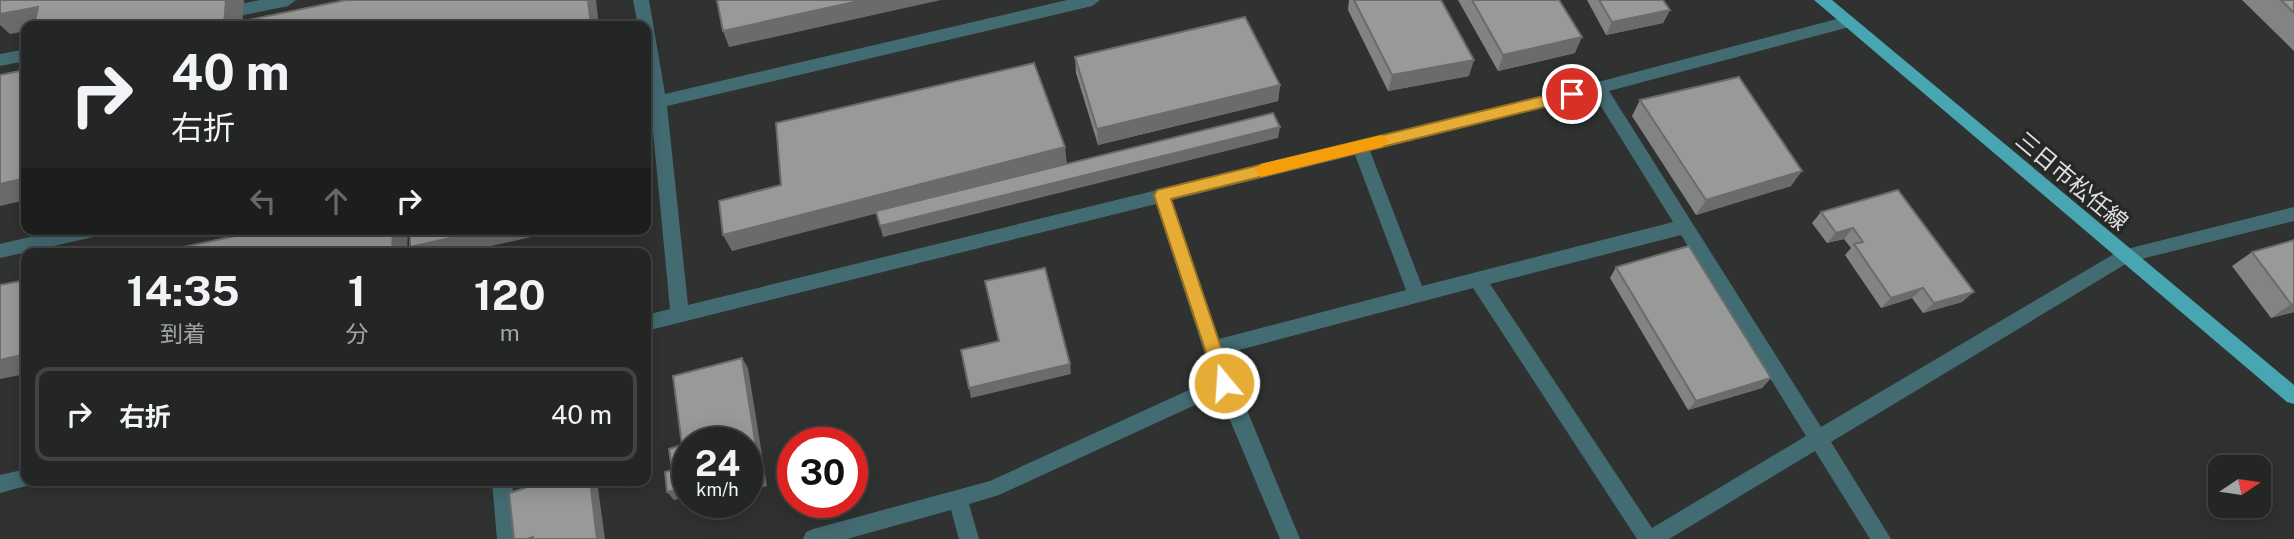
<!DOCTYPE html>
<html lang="ja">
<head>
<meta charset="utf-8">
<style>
	:root { --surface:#232625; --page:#2b2e2d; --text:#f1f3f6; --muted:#a3a5a7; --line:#404342 }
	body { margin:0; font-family:"Public Sans","Noto Sans JP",sans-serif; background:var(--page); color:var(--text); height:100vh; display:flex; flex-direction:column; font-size:26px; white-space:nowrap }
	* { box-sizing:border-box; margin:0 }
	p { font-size:23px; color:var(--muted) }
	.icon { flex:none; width:38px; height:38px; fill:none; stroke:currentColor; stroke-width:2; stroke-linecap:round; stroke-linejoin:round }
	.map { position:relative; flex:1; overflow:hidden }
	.details { position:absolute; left:21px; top:248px; width:630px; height:238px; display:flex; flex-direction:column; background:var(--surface); border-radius:14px; box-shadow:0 4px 18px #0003,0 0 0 2px var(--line) }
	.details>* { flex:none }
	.banner { position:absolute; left:21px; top:21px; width:630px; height:214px; border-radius:14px; box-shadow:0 4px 18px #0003,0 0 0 2px var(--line); background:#232625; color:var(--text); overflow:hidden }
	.needle { width:46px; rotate:77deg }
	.buttons { position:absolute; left:2208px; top:455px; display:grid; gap:14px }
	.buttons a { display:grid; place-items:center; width:63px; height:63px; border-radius:14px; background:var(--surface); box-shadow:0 4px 18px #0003,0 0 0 2px var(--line); font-size:35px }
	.speed { position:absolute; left:672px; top:427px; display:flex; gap:14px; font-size:35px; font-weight:700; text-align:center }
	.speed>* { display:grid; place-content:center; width:91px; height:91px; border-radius:50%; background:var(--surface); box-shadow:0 4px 18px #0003,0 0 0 2px var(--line); line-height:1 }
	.speed small { font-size:18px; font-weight:400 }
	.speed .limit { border:10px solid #d22; background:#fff; color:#111 }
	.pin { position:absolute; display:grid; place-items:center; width:60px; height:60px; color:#fff; margin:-30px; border:4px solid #fff; border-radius:50%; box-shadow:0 2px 7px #0007 }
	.me { position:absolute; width:77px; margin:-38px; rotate:342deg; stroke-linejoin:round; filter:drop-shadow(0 0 5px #0008) }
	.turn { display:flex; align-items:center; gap:24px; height:147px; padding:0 35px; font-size:32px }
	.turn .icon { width:91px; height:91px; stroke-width:2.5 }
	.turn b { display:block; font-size:49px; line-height:60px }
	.lanes { display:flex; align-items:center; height:66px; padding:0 35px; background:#0003; justify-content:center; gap:35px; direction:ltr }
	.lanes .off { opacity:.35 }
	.eta { display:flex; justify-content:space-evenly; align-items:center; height:119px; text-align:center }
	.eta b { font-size:42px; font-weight:700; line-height:49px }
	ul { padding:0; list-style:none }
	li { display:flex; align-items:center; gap:21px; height:94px; margin:0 14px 10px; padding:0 21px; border:4px solid var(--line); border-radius:14px }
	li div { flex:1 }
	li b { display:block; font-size:26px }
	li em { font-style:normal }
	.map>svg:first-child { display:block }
</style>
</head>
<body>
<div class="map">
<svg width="2294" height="539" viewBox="0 0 2294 539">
	<rect width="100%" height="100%" fill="#2f3231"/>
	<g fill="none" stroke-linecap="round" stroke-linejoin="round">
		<g fill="#436c72" fill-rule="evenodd">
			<polygon points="260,0 296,0 288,6 220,20 212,14 220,8"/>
			<path d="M633,0h16l16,94 402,-94h33l-8,6 -425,100 21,199 910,-223 250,-66 8,6 -3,4 -244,65 212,336 298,-176 175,-44v14l-165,41 -298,180 60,97h-21l-55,-88 -146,88h-32l-164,-251 -249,66 76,185h-20l-61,-145 -220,101 -30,9 10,35h-20l-8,-29 -104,29h-44l3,-7 7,-3 177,-48 223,-102 -57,-175 -510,127v-16l24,-6 -19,-199 -5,1v-12l3,-1 -3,-23v-49h-8zM1594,95l79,127 -251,64 -52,-135zM1355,155l51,135 -187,49 -47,-139zM1681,235l125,201 -154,92 -162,-244z"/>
			<polygon points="26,49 26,61 0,66 0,54"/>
			<polygon points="64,229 106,229 104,234 98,236 0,258 0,244"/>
			<polygon points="26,469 26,481 34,481 33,484 0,493 0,475"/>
			<polygon points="492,481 512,481 517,539 497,539"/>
		</g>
		<polygon fill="#48a5b2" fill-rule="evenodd" points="1814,0 1832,0 2294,385 2294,404 2287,402"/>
	</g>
	<g fill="#828483">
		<polygon points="1349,0 1441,0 1469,76 1388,91 1348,10"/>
		<polygon points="1458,0 1559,0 1575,53 1498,71"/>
		<polygon points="1587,0 1663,0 1670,10 1663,23 1606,35"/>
		<polygon points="2242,0 2294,0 2294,51"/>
		<polygon points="1075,57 1280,85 1278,101 1098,145 1076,73"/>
		<polygon points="1640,100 1791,186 1696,215 1632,116"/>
		<polygon points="1898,190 1962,302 1923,313 1912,298 1881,308 1845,255 1851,248 1844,239 1827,243 1812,223 1821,212"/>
		<polygon points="2294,240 2294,312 2271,318 2232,266 2252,252"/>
		<polygon points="1616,267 1771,378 1762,388 1688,410 1610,278"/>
	</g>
	<g fill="#6a6c6a">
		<polygon points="226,0 244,0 242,26 224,25"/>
		<polygon points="588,0 596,0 599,26 591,26"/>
		<polygon points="863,0 941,0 729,47 723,31"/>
		<polygon points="38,7 51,26 26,26 26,31 10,34 0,25 0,14"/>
		<polygon points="1670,10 1663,23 1606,35 1612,22"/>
		<polygon points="1582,37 1575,53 1498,71 1503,55"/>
		<polygon points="1474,60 1469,76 1388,91 1392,75"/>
		<polygon points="1280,85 1278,101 1098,145 1097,129"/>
		<polygon points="1280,127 1278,138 883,237 880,226"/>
		<polygon points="1065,147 1067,164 732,251 723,235"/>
		<polygon points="1802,171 1791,186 1696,215 1706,200"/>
		<polygon points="26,178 26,200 0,206 0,184"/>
		<polygon points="1853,228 1844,239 1827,243 1836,233"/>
		<polygon points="393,229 408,229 407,254 392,254"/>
		<polygon points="491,229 567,229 455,254 416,254 410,247"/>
		<polygon points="1923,288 1912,298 1881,308 1891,298"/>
		<polygon points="1974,292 1962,302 1923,313 1934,303"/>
		<polygon points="2291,304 2294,304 2294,312 2271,318"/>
		<polygon points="26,354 26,374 0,379 0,360"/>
		<polygon points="742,358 748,368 767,486 747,492"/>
		<polygon points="1070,364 1071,374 971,398 969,388"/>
		<polygon points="1771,378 1762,388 1688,410 1696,401"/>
		<polygon points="590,481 597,481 605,539 597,539"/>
		<polygon points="684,488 688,497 674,500 667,492"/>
		<polygon points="688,502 707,502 692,506"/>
	</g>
	<g fill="#979a98" stroke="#6a6c6a" stroke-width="2">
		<polygon points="0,0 226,0 224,25 346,0 588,0 591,26 34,26 38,7 0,14"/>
		<polygon points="717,0 863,0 723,31"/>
		<polygon points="1354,0 1441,0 1474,60 1392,75"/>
		<polygon points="1472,0 1559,0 1582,37 1503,55"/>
		<polygon points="1599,0 1663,0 1670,10 1612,22"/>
		<polygon points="2281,0 2294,0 2294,13"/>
		<polygon points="1245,17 1280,85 1097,129 1075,57"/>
		<polygon points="1034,63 1065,147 723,235 719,201 781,185 776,123"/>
		<polygon points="26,65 26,178 0,184 0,75 25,70"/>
		<polygon points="1739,77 1802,171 1706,200 1640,100"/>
		<polygon points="1273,113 1280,127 880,226 876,211"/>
		<polygon points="1898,190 1974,292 1934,303 1923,288 1891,298 1854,244 1863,242 1853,228 1836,233 1821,212"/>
		<polygon points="268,229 393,229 392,254 151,254"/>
		<polygon points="410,229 491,229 410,247"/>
		<polygon points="2294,240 2294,304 2291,304 2252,252"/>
		<polygon points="1689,246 1771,378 1696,401 1616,267"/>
		<polygon points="1045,268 1070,364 969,388 961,350 999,341 985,281"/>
		<polygon points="26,280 26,354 0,360 0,285"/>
		<polygon points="742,358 761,478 747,481 747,443 688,443 688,497 685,498 684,488 667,492 665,472 672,470 669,449 682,445 673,376"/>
		<polygon points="524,481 590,481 597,539 533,539 533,537 527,539 514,539 509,493 525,488"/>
	</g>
	<polygon fill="#e6ac36" stroke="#967023" stroke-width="2" points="1572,89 1577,90 1579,94 1577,99 1171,199 1233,383 1230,389 1224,391 1218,389 1154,195 1157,190"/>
	<polygon fill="#f59e0b" points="1382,135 1389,141 1382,147 1261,177 1254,170 1261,164"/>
	<g text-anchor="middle" stroke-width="7" stroke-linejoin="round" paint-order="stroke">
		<g font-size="23" fill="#dfe1e1" stroke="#252827">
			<text transform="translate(2072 181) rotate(40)" y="8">三日市松任線</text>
		</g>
	</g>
</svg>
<div class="buttons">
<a><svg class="needle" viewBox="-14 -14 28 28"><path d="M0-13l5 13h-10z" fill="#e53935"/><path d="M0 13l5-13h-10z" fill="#a3a5a7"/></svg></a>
</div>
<div class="speed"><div>24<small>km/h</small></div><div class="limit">30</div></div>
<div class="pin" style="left:1572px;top:94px;background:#d93025"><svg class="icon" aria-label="arrive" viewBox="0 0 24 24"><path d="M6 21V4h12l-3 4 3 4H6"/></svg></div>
<svg class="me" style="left:1224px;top:383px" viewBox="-20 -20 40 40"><circle r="17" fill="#e6ac36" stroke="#fff" stroke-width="3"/><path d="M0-11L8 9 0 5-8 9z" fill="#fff"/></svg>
<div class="banner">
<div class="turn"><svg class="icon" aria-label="right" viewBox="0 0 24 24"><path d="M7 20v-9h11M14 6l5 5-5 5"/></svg><div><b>40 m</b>右折</div></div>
<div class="lanes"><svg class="icon off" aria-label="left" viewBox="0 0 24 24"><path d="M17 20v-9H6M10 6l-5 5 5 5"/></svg><svg class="icon off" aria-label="ahead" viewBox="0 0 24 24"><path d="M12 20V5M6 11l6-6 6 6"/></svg><svg class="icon" aria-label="right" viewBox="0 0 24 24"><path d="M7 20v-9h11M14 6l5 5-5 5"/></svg></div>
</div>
<section class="details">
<div class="eta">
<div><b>14:35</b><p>到着</p></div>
<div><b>1</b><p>分</p></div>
<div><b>120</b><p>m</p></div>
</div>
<ul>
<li><svg class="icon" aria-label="right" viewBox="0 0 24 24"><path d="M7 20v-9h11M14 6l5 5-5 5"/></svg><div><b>右折</b></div><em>40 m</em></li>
</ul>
</section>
</div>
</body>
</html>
